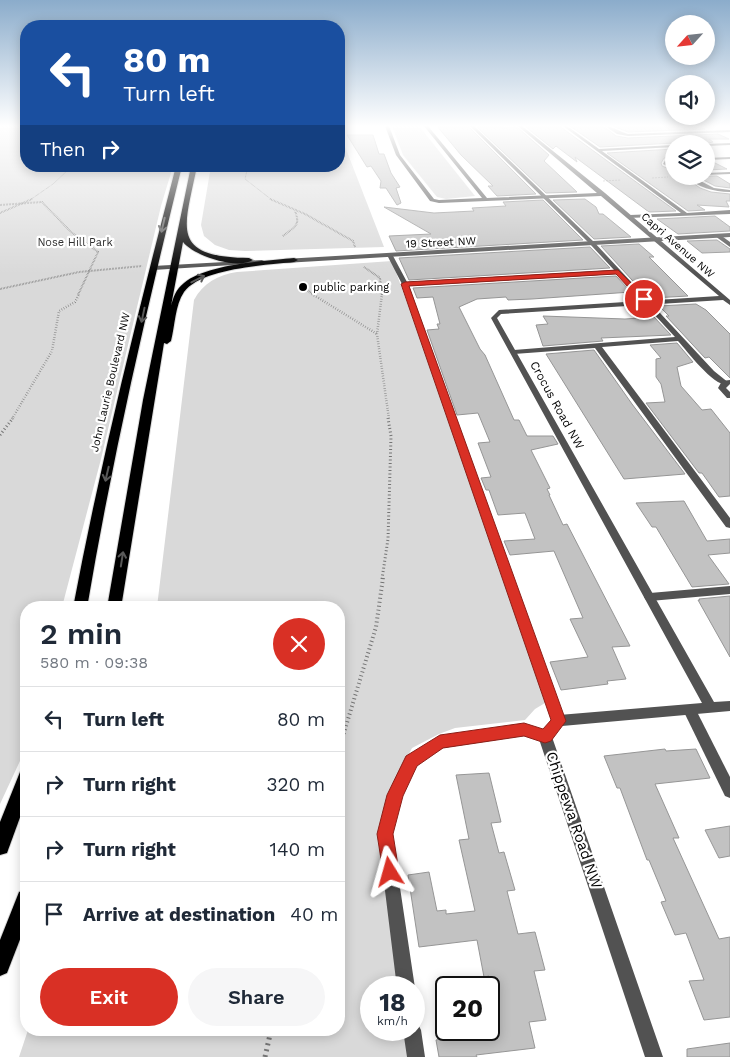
<!DOCTYPE html>
<html lang="en">
<head>
<meta charset="utf-8">
<style>
	:root { --surface:#fff; --page:#f6f6f7; --text:#1f2937; --muted:#747a83; --line:#e0e1e3; --accent:#d93025 }
	body { margin:0; font-family:"Work Sans",sans-serif; background:var(--page); color:var(--text); height:100vh; display:flex; flex-direction:column; font-size:19px; white-space:nowrap }
	* { box-sizing:border-box; margin:0 }
	p { font-size:16px; color:var(--muted) }
	.icon { flex:none; width:28px; height:28px; fill:none; stroke:currentColor; stroke-width:2; stroke-linecap:round; stroke-linejoin:round }
	.map { position:relative; flex:1; overflow:hidden }
	.sheet { position:absolute; left:20px; top:601px; width:325px; height:435px; display:flex; flex-direction:column; background:var(--surface); border-radius:20px; box-shadow:0 2px 12px #0003 }
	.sheet>* { flex:none }
	.banner { position:absolute; left:20px; top:20px; width:325px; height:152px; border-radius:20px; box-shadow:0 2px 12px #0003; background:#1a4fa0; color:#fff; overflow:hidden }
	.needle { width:32px; rotate:243deg }
	.fabs { position:absolute; left:665px; top:15px; display:grid; gap:10px }
	.fabs a { display:grid; place-items:center; width:50px; height:50px; border-radius:50%; background:var(--surface); box-shadow:0 2px 12px #0003; font-size:25px }
	.speed { position:absolute; left:360px; top:976px; display:flex; gap:10px; font-size:25px; font-weight:700; text-align:center }
	.speed>* { display:grid; place-content:center; width:65px; height:65px; border-radius:50%; background:var(--surface); box-shadow:0 2px 12px #0003; line-height:1 }
	.speed small { font-size:12px; font-weight:400 }
	.speed .limit { border:2px solid #111; border-radius:8px; background:#fff; color:#111 }
	.pin { position:absolute; display:grid; place-items:center; width:42px; height:42px; color:#fff; margin:-21px; border:2px solid #fff; border-radius:50%; box-shadow:0 1px 5px #0007 }
	.me { position:absolute; width:55px; margin:-28px; rotate:352deg; stroke-linejoin:round; filter:drop-shadow(0 0 4px #0008) }
	.turn { display:flex; align-items:center; gap:18px; height:105px; padding:0 20px; font-size:22px }
	.turn .icon { width:65px; height:65px; stroke-width:2.5 }
	.turn b { display:block; font-size:35px; line-height:42px }
	.then { display:flex; align-items:center; height:48px; padding:0 20px; background:#0003; gap:10px; font-size:19px }
	.round { display:grid; place-items:center; flex:none; width:52px; height:52px; border-radius:26px; background:var(--page) }
	.headline { display:flex; align-items:center; justify-content:space-between; height:85px; padding:0 20px }
	h1 { font-size:30px; font-weight:600; line-height:38px }
	.primary-button { display:flex; gap:10px; margin-top:auto; padding:10px 20px }
	.primary-button a { flex:1; height:58px; border-radius:30px; background:var(--accent); color:#fff; font-size:20px; font-weight:600; line-height:58px; text-align:center }
	.primary-button a+a { background:var(--page); color:var(--text) }
	ul { padding:0; list-style:none }
	li { display:flex; align-items:center; gap:15px; height:65px; padding:0 20px; border-top:1px solid var(--line) }
	li div { flex:1 }
	li b { display:block; font-size:19px }
	li em { font-style:normal }
	.map>svg:first-child { display:block }
</style>
</head>
<body>
<div class="map">
<svg width="730" height="1057" viewBox="0 0 730 1057">
	<rect width="100%" height="100%" fill="#fff"/>
	<g fill="#d9d9d9">
		<polygon points="0,126 26,126 26,166 173,166 161,206 101,459 62,607 26,608 26,748 0,804"/>
		<polygon points="392,126 419,126 475,196 446,199 437,197 403,155"/>
		<polygon points="339,131 384,247 245,251 229,250 215,245 204,236 201,225 211,166 339,166"/>
		<path d="M392,261l158,439 -15,9 -10,11 -70,8 -16,6 -27,14 -18,35 -10,46 20,158 -33,1v42h39l3,27h-394l9,-27h311v-422l-182,-1 37,-307c9,-17 24,-25 43,-28z"/>
	</g>
	<g fill="#c2c2c2" stroke="#969696">
		<polygon points="437,126 468,126 536,194 497,196 488,186 493,186 461,155"/>
		<polygon points="502,126 504,128 517,127 549,155 544,161 577,192 546,193 477,127"/>
		<polygon points="561,126 562,128 676,211 649,212 575,157 577,162 556,146 553,149 526,127"/>
		<polygon points="570,126 603,126 616,136 628,138 718,134 729,139 709,139 713,142 704,144 674,143 600,147"/>
		<polygon points="613,126 696,126 705,129 628,132"/>
		<polygon points="347,135 373,135 379,154 384,154 391,173 400,187 396,188 401,203 397,205 386,188 380,188 381,181 371,166 367,167"/>
		<polygon points="674,149 674,157 664,158 661,163 662,166 674,171 674,176 683,176 700,188 711,192 730,194 730,201 726,201 729,207 697,205 705,210 688,211 607,153"/>
		<polygon points="706,162 713,162 727,169 706,170"/>
		<polygon points="696,176 717,176 730,184 730,188 715,186"/>
		<polygon points="585,199 596,207 599,214 603,214 631,237 594,239 553,200"/>
		<polygon points="543,200 583,240 396,251 389,236 431,234 384,207 434,213 474,211 472,208 506,206 503,202"/>
		<polygon points="715,216 730,227 730,231 678,234 657,219"/>
		<polygon points="717,240 730,249 730,252 702,253 687,241"/>
		<polygon points="639,244 654,257 649,257 688,296 652,298 646,291 642,291 601,246"/>
		<polygon points="590,247 610,268 409,280 399,258"/>
		<polygon points="616,276 631,292 532,299 508,300 506,297 477,299 459,307 480,349 485,355 514,420 519,420 527,436 553,436 558,444 531,450 550,488 547,489 550,495 549,495 563,525 567,524 630,646 612,647 626,679 607,681 608,684 561,690 550,662 588,657 570,619 583,618 554,551 510,555 504,541 535,539 525,513 498,515 489,490 486,490 481,478 491,477 478,443 490,442 478,413 457,415 427,330 439,329 437,324 440,324 433,297 417,298 413,288"/>
		<polygon points="696,304 706,310 730,334 730,378 709,357 705,358 666,316 669,316 659,306"/>
		<polygon points="543,316 625,319 654,317 671,335 601,338 603,341 543,346 536,325 548,324"/>
		<polygon points="677,343 693,362 677,367 681,386 702,410 711,409 730,433 730,496 719,497 702,473 699,473 646,403 665,402 661,384 656,377 656,359 661,358 650,345"/>
		<polygon points="594,350 632,404 685,474 624,479 546,354"/>
		<polygon points="684,501 707,541 730,539 730,553 708,555 729,584 692,587 656,527 652,527 636,503"/>
		<polygon points="730,596 730,657 698,600 700,600 699,599"/>
		<polygon points="665,749 666,751 696,749 710,778 655,784 679,838 673,838 719,939 730,937 730,1017 704,1020 689,981 704,980 686,933 675,935 661,902 666,901 649,860 647,860 620,788 617,788 604,756"/>
		<polygon points="489,773 501,822 491,823 499,853 504,852 515,890 507,891 518,934 535,932 545,970 534,971 546,1020 529,1022 535,1048 476,1055 477,1057 439,1057 436,1040 492,1030 489,1012 489,976 484,977 477,940 419,947 408,875 429,872 437,911 446,910 446,914 475,911 459,840 469,839 456,775"/>
		<polygon points="730,826 730,856 719,858 705,830"/>
		<polygon points="730,1043 730,1057 687,1057 687,1049"/>
	</g>
	<g fill="none" stroke-linecap="round" stroke-linejoin="round">
		<defs>
			<g id="primary">
				<path d="M176,166h6c-36,146 -70,293 -95,442h-14c28,-149 65,-296 103,-442z"/>
				<path d="M191,166h6c-12,61 -29,91 52,92l4,2c-16,10 -59,-4 -70,-18l-12,64c2,-8 5,-17 13,-23 23,-19 81,-22 110,-25l4,2 -4,2c-28,3 -93,6 -110,30 -9,13 -9,34 -13,49l-4,3 -3,-1 -43,265h-14l36,-208z"/>
				<polygon points="26,770 26,801 7,853 0,855 0,822 20,772"/>
				<polygon points="26,889 26,924 7,973 0,976 0,940 19,892"/>
			</g>
		</defs>
		<use href="#primary" stroke="#dbdbdb" stroke-width="2"/>
		<g stroke="#747474" stroke-width="1" stroke-dasharray="0.5 1" stroke-linecap="butt">
			<polyline points="21,126 22,130 26,132"/>
			<polyline points="248,166 245,179 272,200"/>
			<polyline points="652,178 668,177"/>
			<polyline points="603,181 621,180"/>
			<polyline points="30,200 53,184 68,170 68,166"/>
		</g>
		<g stroke="#747474" stroke-width="2" stroke-dasharray="0.5 1" stroke-linecap="butt">
			<polyline points="270,199 305,214 353,241 355,247"/>
			<polyline points="0,205 42,202 71,232 98,252 78,295"/>
			<polyline points="0,213 32,199"/>
			<path d="M283,236c11,-9 18,-10 12,-25"/>
			<polyline points="364,267 380,278 382,295"/>
			<polyline points="304,288 314,295"/>
			<polyline points="0,289 79,272 142,266"/>
		</g>
		<g stroke="#747474" stroke-width="2.5" stroke-dasharray="0.5 2" stroke-linecap="butt">
			<polyline points="312,294 377,334"/>
			<polyline points="382,294 377,334 389,419"/>
			<polyline points="12,419 52,351 59,311 75,302 79,294"/>
		</g>
		<g stroke="#747474" stroke-width="3" stroke-dasharray="1 2.5" stroke-linecap="butt">
			<polyline points="0,435 13,418"/>
			<polyline points="382,579 388,539 391,436 388,418"/>
		</g>
		<polyline stroke="#747474" stroke-width="4" stroke-dasharray="1 3" stroke-linecap="butt" points="339,749 376,627 383,578"/>
		<polyline stroke="#747474" stroke-width="5" stroke-dasharray="2 4" stroke-linecap="butt" points="265,1057 271,1030"/>
		<g fill="#525252" fill-rule="evenodd">
			<path d="M470,126h4l120,116 120,129 15,12 -1,2c-15,1 -40,-33 -50,-44l-76,6 128,171v10l-4,-1 -131,-179 -81,6 -4,-2 4,-2 161,-13 -58,-63 -208,12 156,435 -1,4 -5,2 -5,-2 -1,-4 -151,-437 -15,-29 5,-1 15,28 207,-12 -24,-26z"/>
			<polygon points="563,126 567,126 599,149 674,145 674,147 602,151 687,213 730,210 730,214 628,218 628,216 630,215 681,213"/>
			<polygon points="730,143 730,145 706,146 706,144"/>
			<polygon points="730,172 730,174 706,175 706,173"/>
			<polygon points="715,234 719,234 730,242 730,247 715,236"/>
			<polygon points="730,586 730,594 650,601 646,600 644,597 646,594 650,593"/>
			<polygon points="689,705 694,706 730,777 730,798 725,796 683,710 684,706"/>
			<polygon points="524,724 550,732 552,736 550,740 545,742 524,736 443,748 416,765 402,795 392,834 415,988 414,990 414,988 397,988 378,834 388,795 406,757 440,736"/>
			<polygon points="414,1022 418,1024 421,1030 425,1057 407,1057 403,1030 414,1030"/>
		</g>
		<g fill="#525252" fill-rule="evenodd">
			<polygon points="385,126 389,126 400,155 434,199 439,200 482,198 424,126 428,126 487,198 597,193 518,126 522,126 605,193 730,300 730,305 723,300 501,314 497,318 714,702 730,701 730,711 562,726 552,737 663,1057 645,1057 538,736 554,717 559,715 702,703 491,318 499,310 719,296 601,196 439,203 430,201 396,155"/>
			<path d="M605,126c7,0 15,6 23,8l102,-4v2l-102,4 -11,-2z"/>
			<polygon points="730,157 730,159 706,160 706,158"/>
			<polygon points="666,159 674,159 674,161 668,163 674,166 674,169 663,164"/>
			<path d="M685,176h6l23,12 16,2v2c-17,0 -32,-5 -45,-16z"/>
			<polygon points="730,380 730,384 726,388 730,392 730,398 727,398 718,388 722,381"/>
		</g>
		<g fill="#525252" fill-rule="evenodd">
			<polygon points="730,233 730,237 284,263 281,261 284,259"/>
			<polygon points="262,260 264,261 264,263 153,270 150,268 153,266"/>
		</g>
		<use href="#primary" fill="#000" fill-rule="evenodd"/>
	</g>
	<defs><path id="oneway-shaft" d="M-6 0H5M1.5-3L5.5 0L1.5 3" fill="none" stroke-width="1.6" stroke-linecap="round" stroke-linejoin="round" transform="scale(1.25)"/></defs>
	<g stroke="#595959">
		<use href="#oneway-shaft" transform="translate(163 225) rotate(103)"/>
		<use href="#oneway-shaft" transform="translate(198 279) rotate(-27)"/>
		<use href="#oneway-shaft" transform="translate(143 315) rotate(102)"/>
		<use href="#oneway-shaft" transform="translate(107 474) rotate(103)"/>
		<use href="#oneway-shaft" transform="translate(122 559) rotate(-81)"/>
	</g>
	<linearGradient id="sky" x2="0" y2="1"><stop stop-color="#8baccb"/><stop offset="0.46" stop-color="#fff"/><stop offset="1" stop-color="#fff" stop-opacity="0"/></linearGradient>
	<rect width="730" height="274" fill="url(#sky)"/>
	<polygon fill="#d93025" stroke="#8d1f18" points="618,270 646,298 646,301 641,301 616,274 409,286 566,721 551,741 545,743 524,736 443,748 417,766 403,796 393,834 399,872 397,878 390,881 384,878 377,834 387,795 406,756 440,735 524,723 543,729 551,720 401,284 405,282"/>
	<circle fill="#000" stroke="#fff" stroke-width="2" cx="303" cy="287" r="5"/>
	<g text-anchor="middle" stroke-width="4.5" stroke-linejoin="round" paint-order="stroke">
		<g font-size="11" fill="#303030" stroke="#fff">
			<text x="75" y="246">Nose Hill Park</text>
		</g>
		<g font-size="11" fill="#000" stroke="#fff">
			<text transform="translate(441 242) rotate(-3)" y="4">19 Street NW</text>
			<text transform="translate(678 245) rotate(41)" y="4">Capri Avenue NW</text>
			<text transform="translate(110 382) rotate(-77)" y="4">John Laurie Boulevard NW</text>
		</g>
		<g font-size="11" fill="#000" stroke="#fff" text-anchor="start">
			<text x="313" y="291">public parking</text>
		</g>
		<g font-size="12" fill="#000" stroke="#fff">
			<text transform="translate(557 405) rotate(61)" y="4">Crocus Road NW</text>
		</g>
		<g font-size="15" fill="#000" stroke="#fff">
			<text transform="translate(574 820) rotate(71)" y="5">Chippewa Road NW</text>
		</g>
	</g>
</svg>
<div class="fabs">
<a><svg class="needle" viewBox="-14 -14 28 28"><path d="M0-13l5 13h-10z" fill="#e53935"/><path d="M0 13l5-13h-10z" fill="#747a83"/></svg></a>
<a><svg class="icon" aria-label="sound" viewBox="0 0 24 24"><path d="M4 9h4l5-4v14l-5-4H4zM17 9q2 3 0 6"/></svg></a>
<a><svg class="icon" aria-label="layers" viewBox="0 0 24 24"><path d="M12 4l9 5-9 5-9-5zM3 14l9 5 9-5"/></svg></a>
</div>
<div class="speed"><div>18<small>km/h</small></div><div class="limit">20</div></div>
<div class="pin" style="left:644px;top:299px;background:#d93025"><svg class="icon" aria-label="arrive" viewBox="0 0 24 24"><path d="M6 21V4h12l-3 4 3 4H6"/></svg></div>
<svg class="me" style="left:390px;top:872px" viewBox="-20 -20 40 40"><path d="M0-17L14 15 0 8-14 15z" fill="#d93025" stroke="#fff" stroke-width="4"/></svg>
<div class="banner">
<div class="turn"><svg class="icon" aria-label="left" viewBox="0 0 24 24"><path d="M17 20v-9H6M10 6l-5 5 5 5"/></svg><div><b>80 m</b>Turn left</div></div>
<div class="then">Then<svg class="icon" aria-label="right" viewBox="0 0 24 24"><path d="M7 20v-9h11M14 6l5 5-5 5"/></svg></div>
</div>
<section class="sheet">
<div class="headline"><div><h1>2 min</h1><p>580 m · 09:38</p></div><a class="round" style="background:#d93025;color:#fff"><svg class="icon" aria-label="close" viewBox="0 0 24 24"><path d="M6 6l12 12M18 6L6 18"/></svg></a></div>
<ul>
<li><svg class="icon" aria-label="left" viewBox="0 0 24 24"><path d="M17 20v-9H6M10 6l-5 5 5 5"/></svg><div><b>Turn left</b></div><em>80 m</em></li>
<li><svg class="icon" aria-label="right" viewBox="0 0 24 24"><path d="M7 20v-9h11M14 6l5 5-5 5"/></svg><div><b>Turn right</b></div><em>320 m</em></li>
<li><svg class="icon" aria-label="right" viewBox="0 0 24 24"><path d="M7 20v-9h11M14 6l5 5-5 5"/></svg><div><b>Turn right</b></div><em>140 m</em></li>
<li><svg class="icon" aria-label="arrive" viewBox="0 0 24 24"><path d="M6 21V4h12l-3 4 3 4H6"/></svg><div><b>Arrive at destination</b></div><em>40 m</em></li>
</ul>
<div class="primary-button"><a>Exit</a><a>Share</a></div>
</section>
</div>
</body>
</html>
